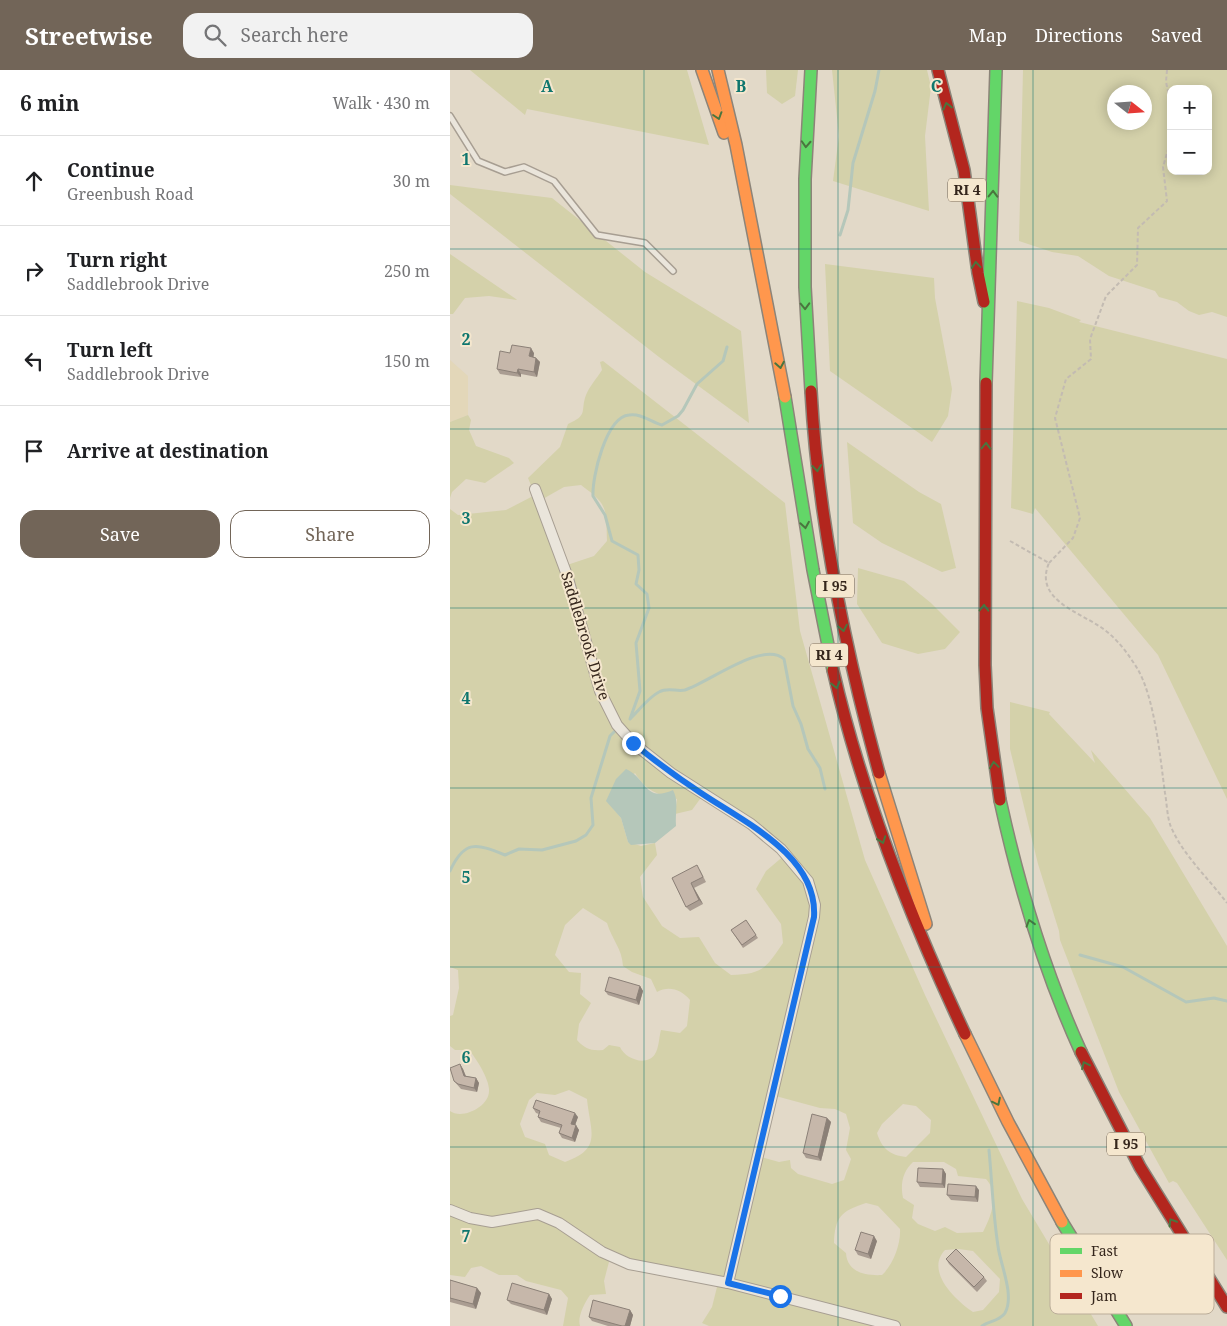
<!DOCTYPE html>
<html lang="en">
<head>
<meta charset="utf-8">
<style>
	:root { --surface:#fff; --page:#f2f2f2; --text:#202124; --muted:#757577; --line:#e0e0e0; --accent:#726558 }
	body { margin:0; font-family:"Noto Serif",serif; background:var(--page); color:var(--text) }
	.controls { position:absolute; right:15px; top:15px; display:grid; overflow:hidden; border-radius:10px; box-shadow:0 2px 12px #0003 }
	.controls button { width:45px; height:45px; display:grid; place-items:center; padding:0; border:0; border-bottom:1px solid var(--line); background:var(--surface); color:var(--text); font:25px sans-serif }
	.compass { position:absolute; left:657px; top:15px; width:45px; height:45px; border-radius:50%; background:var(--surface); box-shadow:0 2px 12px #0003; rotate:107deg }
	.stop { position:absolute; width:15px; height:15px; margin:-11px; border:4px solid #1a73e8; border-radius:50%; background:#fff }
	.stop.end { background:#1a73e8; border-color:#fff; box-shadow:0 1px 5px #0008 }
	.list { margin:0; padding:0; list-style:none }
	h2 { display:flex; justify-content:space-between; align-items:center; height:65px; margin:0; padding:0 20px; font-size:21px }
	h2 small { font-size:16px; font-weight:400; color:var(--muted) }
	.list li { display:grid; grid-template-columns:32px 1fr auto; gap:15px; align-items:center; box-sizing:border-box; height:90px; padding:0 20px; border-top:1px solid var(--line) }
	.list b { display:block; font-size:19px; white-space:nowrap }
	.list p { margin:0; font-size:16px; white-space:nowrap; color:var(--muted) }
	.list em { font-size:16px; font-style:normal; color:var(--muted) }
	.actions { display:flex; gap:10px; padding:15px 20px }
	.actions a { flex:1; padding:11px 0; border:1px solid var(--accent); border-radius:15px; text-align:center; font-size:18px; color:var(--accent) }
	.actions .main { background:var(--accent); color:#fff }
	.icon { flex:none; width:28px; height:28px; fill:none; stroke:currentColor; stroke-width:2; stroke-linecap:round; stroke-linejoin:round }
	.map { position:relative; flex:none; width:777px; height:1256px; overflow:hidden }
	header { display:flex; align-items:center; gap:30px; box-sizing:border-box; height:70px; padding:0 25px; background:var(--accent); color:#fff }
	header strong { font-size:24px }
	nav { display:flex; gap:28px; margin-inline-start:auto; font-size:18px }
	.search { width:350px; height:45px; background:var(--page); display:flex; align-items:center; gap:12px; box-sizing:border-box; padding:0 18px; border-radius:15px; color:var(--muted); font-size:19px }
	main { display:flex }
	aside { flex:1; background:var(--surface) }
	.map>svg:first-child { display:block }
</style>
</head>
<body>
<header>
<strong>Streetwise</strong>
<div class="search"><svg class="icon" aria-label="search" viewBox="0 0 24 24"><circle cx="10" cy="10" r="6"/><path d="M15 15l6 6"/></svg>Search here</div>
<nav><a>Map</a><a>Directions</a><a>Saved</a></nav>
</header>
<main>
<aside>
<h2>6 min<small>Walk · 430 m</small></h2>
<ul class="list">
<li><svg class="icon" aria-label="ahead" viewBox="0 0 24 24"><path d="M12 20V5M6 11l6-6 6 6"/></svg><div><b>Continue</b><p>Greenbush Road</p></div><em>30 m</em></li>
<li><svg class="icon" aria-label="right" viewBox="0 0 24 24"><path d="M7 20v-9h11M14 6l5 5-5 5"/></svg><div><b>Turn right</b><p>Saddlebrook Drive</p></div><em>250 m</em></li>
<li><svg class="icon" aria-label="left" viewBox="0 0 24 24"><path d="M17 20v-9H6M10 6l-5 5 5 5"/></svg><div><b>Turn left</b><p>Saddlebrook Drive</p></div><em>150 m</em></li>
<li><svg class="icon" aria-label="arrive" viewBox="0 0 24 24"><path d="M6 21V4h12l-3 4 3 4H6"/></svg><div><b>Arrive at destination</b></div></li>
</ul>
<div class="actions"><a class="main">Save</a><a>Share</a></div>
</aside>
<div class="map">
<svg width="777" height="1256" viewBox="0 0 777 1256">
	<rect width="100%" height="100%" fill="#e2d9c8"/>
	<polygon fill="#e3d7b9" points="0,290 18,306 18,345 0,352"/>
	<g fill="#d4d1aa" fill-rule="evenodd">
		<polygon points="20,0 237,0 259,75 77,39 75,45"/>
		<polygon points="316,0 348,0 345,26 332,34 317,23"/>
		<polygon points="382,0 477,0 481,17 475,66 479,141 383,111 389,66"/>
		<path d="M573,0H777V247L762,242L749,245L739,241L727,232L709,227L705,221L659,206L628,186L602,182L569,171ZM721,19H758V101H721ZM664,22H694V52H664Z"/>
		<polygon points="0,115 102,128 195,202 291,261 299,353 209,287 0,124"/>
		<polygon points="0,184 66,229 67,230 39,226 15,228 3,244 0,244"/>
		<polygon points="375,194 484,208 485,228 502,319 498,346 482,372 380,301"/>
		<polygon points="567,231 599,238 631,250 629,252 777,289 777,729 708,585 585,438 583,444 561,438"/>
		<path d="M153,291L335,433L350,561L415,790L475,925L572,1129L648,1256H259L252,1253L262,1237L268,1213L160,1188L154,1211L156,1224L140,1225C135,1232 127,1247 130,1256H113L118,1228L111,1220L76,1211L67,1205H49L31,1196L21,1198L15,1207L0,1205V1041C12,1050 39,1037 39,1021C40,1010 26,988 19,980H5L0,976V946L3,945L9,918L8,900L0,897V439L8,445L56,440L85,425L78,408L110,377L118,354C139,345 130,341 136,325C139,317 147,308 152,300L150,292ZM131,415C158,435 156,437 157,471L144,486L117,495L91,430L114,417ZM185,703C196,721 208,725 227,729L225,744L242,740L253,725L336,784L316,801L306,819L331,854L333,873C315,899 313,904 281,905L265,893L249,867L230,868L212,856L193,827L190,807L207,785L205,773L191,776L178,772L171,748L158,732ZM133,838L157,853C162,870 172,878 173,896L182,902L201,909L207,922C219,915 232,920 240,930L237,956L230,963L211,960C209,967 209,978 205,984C197,997 175,989 170,977L159,975L153,980C141,981 135,979 127,970L129,954L141,933L130,924L131,903L119,902L105,885L115,855ZM119,1020L137,1029C140,1061 153,1079 115,1092L99,1085L95,1074L75,1067L70,1054L79,1030L87,1023L105,1025ZM322,1025L370,1038L385,1039L396,1044L400,1058L396,1080L401,1089L394,1110L382,1114L348,1104L341,1098L340,1090L329,1092L308,1086ZM453,1034L466,1036L481,1050L480,1063L456,1087C440,1085 432,1079 427,1063L432,1054ZM463,1092H494L506,1099L508,1106L536,1109C550,1124 541,1146 533,1162L507,1163L495,1157L485,1161L468,1154L462,1148L464,1135L453,1128C450,1114 453,1101 463,1092ZM416,1133L428,1136L450,1159C451,1174 443,1195 432,1205C415,1206 397,1202 396,1183L384,1173C385,1147 391,1141 416,1133ZM509,1179L523,1181L550,1209L549,1222L533,1240L523,1242C505,1230 475,1201 495,1180Z"/>
		<polygon points="18,345 21,350 19,360 26,376 59,388 64,393 35,413 16,409 2,422 0,428 0,352"/>
		<polygon points="397,372 469,422 491,434 506,498 492,502 432,473 403,453"/>
		<polygon points="408,498 454,511 481,533 510,562 495,579 468,584 432,573 407,534"/>
		<polygon points="560,632 600,642 599,644 645,693 641,680 700,748 777,876 777,1190 727,1113 723,1111 719,1113 669,1022 610,870 609,861 588,794 560,679"/>
	</g>
	<path fill="#b5c7ba" d="M176,699C197,708 194,733 223,720C229,731 225,742 226,756L205,773L181,775L178,772L171,748L156,731L166,709Z"/>
	<g fill="none" stroke-linecap="round" stroke-linejoin="round">
		<g stroke="#b5c7ba" stroke-width="3">
			<polyline points="390,165 398,140 403,93 425,21 429,0"/>
			<path d="M181,648C189,640 199,627 209,622C218,617 227,622 235,620C258,613 313,570 334,589L343,636L351,654L358,679L370,698L375,719"/>
			<path d="M180,649L190,621L186,573L199,538L197,524L186,514L189,500L188,485L162,471L155,445L143,426C142,407 156,347 179,345C191,343 201,352 212,355L228,346L233,340L247,314L273,291L277,277"/>
			<path d="M0,801C14,770 26,773 55,785L69,779L92,780L126,771L136,765L143,755L141,728L160,666L165,661"/>
			<polyline points="630,885 673,897 736,932 764,928 777,931"/>
			<path d="M532,1256C539,1251 550,1251 555,1243C565,1225 550,1194 548,1176C543,1144 542,1112 539,1080"/>
		</g>
		<defs>
			<polyline id="lane" points="0,46 28,91 55,102 74,97 104,111 147,165 195,173 223,201"/>
			<g id="street">
				<polyline points="85,419 117,505 150,621 167,655 183,673 221,703 301,754 331,779 358,811 365,835 364,847 278,1213"/>
				<polyline points="0,1140 20,1148 42,1152 88,1144 109,1153 152,1182 179,1194 278,1213 445,1256"/>
			</g>
			<g id="fast">
				<polyline points="536,313 546,0"/>
				<polyline points="361,321 355,217 355,109 361,0"/>
				<polyline points="335,327 363,500 383,600"/>
				<path d="M550,730C569,817 594,901 631,982"/>
				<polyline points="612,1152 676,1256"/>
			</g>
			<g id="slow">
				<polyline points="252,0 274,63"/>
				<polyline points="268,0 286,75 335,327"/>
				<polyline points="429,703 476,854"/>
				<polyline points="515,964 558,1052 612,1152"/>
			</g>
			<g id="jam">
				<polyline points="488,0 514,100 528,203 534,232"/>
				<polyline points="536,313 535,595 537,638 550,730"/>
				<path d="M361,321C368,450 395,579 429,703"/>
				<path d="M383,600C412,726 460,847 515,964"/>
				<polyline points="631,982 690,1097 777,1237"/>
			</g>
		</defs>
		<use href="#lane" stroke="#a79e92" stroke-width="8"/>
		<use href="#street" stroke="#a79e92" stroke-width="12"/>
		<use href="#fast" stroke="#8c8479" stroke-width="14"/>
		<use href="#slow" stroke="#8c8479" stroke-width="14"/>
		<use href="#jam" stroke="#8c8479" stroke-width="14"/>
		<g stroke="#c3bbb2" stroke-width="2" stroke-dasharray="4 2.5" stroke-linecap="butt">
			<polyline points="717,0 716,12 721,35"/>
			<path d="M560,471L599,493C584,528 626,541 649,556C665,566 677,582 687,598C705,628 710,687 715,723C717,734 717,747 721,757C733,785 759,809 777,833"/>
			<polyline points="599,493 623,468 630,448 605,348 616,309 641,289 640,269 656,226 687,195 688,158 717,131 713,97 721,69"/>
		</g>
		<use href="#lane" stroke="#eae5db" stroke-width="5"/>
		<use href="#street" stroke="#eae5db" stroke-width="10"/>
		<use href="#fast" stroke="#63d668" stroke-width="11"/>
		<use href="#slow" stroke="#ff974d" stroke-width="11"/>
		<use href="#jam" stroke="#b3261e" stroke-width="11"/>
	</g>
	<g fill="#aa9d92">
		<polygon points="60,283 84,283 83,287 86,288 90,292 87,307 71,304 71,307 50,304 47,299"/>
		<polygon points="250,800 256,812 244,818 253,834 240,841 236,837 222,808"/>
		<polygon points="296,850 308,868 293,878 281,860"/>
		<polygon points="190,916 193,921 189,935 158,925 155,921"/>
		<polygon points="10,994 13,999 16,1006 26,1008 29,1013 27,1022 11,1019 4,1011"/>
		<polygon points="83,1038 128,1047 125,1055 129,1060 125,1072 112,1068 109,1063 111,1058 91,1052 88,1047 89,1044 86,1043"/>
		<polygon points="377,1048 381,1052 371,1091 356,1088 353,1083"/>
		<polygon points="493,1099 496,1104 495,1118 470,1117 467,1112"/>
		<polygon points="529,1120 528,1132 501,1130 497,1125"/>
		<polygon points="427,1171 421,1189 408,1185 405,1180"/>
		<polygon points="496,1189 534,1207 537,1211 527,1222 499,1194"/>
		<polygon points="0,1210 27,1218 31,1223 26,1239 0,1232"/>
		<polygon points="99,1224 102,1229 97,1245 61,1234 57,1230"/>
		<polygon points="180,1240 183,1245 180,1256 158,1256 142,1251 139,1247"/>
	</g>
	<g fill="#8b8077">
		<polygon points="81,278 84,283 83,291 79,286"/>
		<polygon points="86,288 90,292 87,307 84,302"/>
		<polygon points="68,299 71,304 71,307 67,303"/>
		<polygon points="241,813 244,818 253,834 249,830"/>
		<polygon points="190,916 193,921 189,935 186,930"/>
		<polygon points="10,994 13,999 17,1010 14,1006"/>
		<polygon points="26,1008 29,1013 27,1022 24,1018"/>
		<polygon points="125,1043 128,1047 124,1058 121,1054"/>
		<polygon points="377,1048 381,1052 371,1091 368,1087"/>
		<polygon points="126,1055 129,1060 125,1072 122,1068"/>
		<polygon points="493,1099 496,1104 495,1118 492,1114"/>
		<polygon points="526,1116 529,1120 528,1132 525,1127"/>
		<polygon points="424,1166 427,1171 421,1189 418,1184"/>
		<polygon points="27,1218 31,1223 26,1239 23,1234"/>
		<polygon points="99,1224 102,1229 97,1245 94,1240"/>
		<polygon points="180,1240 183,1245 180,1256 175,1256"/>
	</g>
	<g fill="#c6b7aa" stroke="#8b8077">
		<polygon points="62,275 81,278 79,286 86,288 84,302 68,299 67,303 47,299 50,281 60,283"/>
		<polygon points="247,795 253,807 241,813 249,830 236,837 222,808"/>
		<polygon points="296,850 306,865 292,875 281,860"/>
		<polygon points="159,907 190,916 186,930 155,921"/>
		<polygon points="10,994 14,1006 26,1008 24,1018 8,1014 4,1011 0,998"/>
		<polygon points="86,1030 125,1043 121,1054 126,1055 122,1068 109,1063 112,1055 88,1047 90,1041 83,1038"/>
		<polygon points="362,1044 377,1048 368,1087 353,1083"/>
		<polygon points="468,1098 493,1099 492,1114 467,1112"/>
		<polygon points="498,1114 526,1116 525,1127 497,1125"/>
		<polygon points="411,1162 424,1166 418,1184 405,1180"/>
		<polygon points="506,1179 534,1207 524,1217 496,1189"/>
		<polygon points="0,1210 27,1218 23,1234 0,1228"/>
		<polygon points="62,1213 99,1224 94,1240 57,1230"/>
		<polygon points="143,1230 180,1240 175,1256 172,1256 139,1247"/>
	</g>
	<defs><path id="oneway-chevron" d="M-2-3.5L2.5 0L-2 3.5" fill="none" stroke-width="1.6" stroke-linecap="round" stroke-linejoin="round" transform="scale(1.25)"/></defs>
	<g stroke="#4a753e">
		<use href="#oneway-chevron" transform="translate(497 36) rotate(-104)"/>
		<use href="#oneway-chevron" transform="translate(268 46) rotate(72)"/>
		<use href="#oneway-chevron" transform="translate(356 74) rotate(93)"/>
		<use href="#oneway-chevron" transform="translate(543 124) rotate(-89)"/>
		<use href="#oneway-chevron" transform="translate(526 195) rotate(-95)"/>
		<use href="#oneway-chevron" transform="translate(355 236) rotate(88)"/>
		<use href="#oneway-chevron" transform="translate(330 295) rotate(80)"/>
		<use href="#oneway-chevron" transform="translate(536 376) rotate(-89)"/>
		<use href="#oneway-chevron" transform="translate(367 398) rotate(84)"/>
		<use href="#oneway-chevron" transform="translate(355 455) rotate(81)"/>
		<use href="#oneway-chevron" transform="translate(534 538) rotate(-89)"/>
		<use href="#oneway-chevron" transform="translate(393 558) rotate(79)"/>
		<use href="#oneway-chevron" transform="translate(386 615) rotate(76)"/>
		<use href="#oneway-chevron" transform="translate(544 695) rotate(-98)"/>
		<use href="#oneway-chevron" transform="translate(432 770) rotate(70)"/>
		<use href="#oneway-chevron" transform="translate(580 853) rotate(-107)"/>
		<use href="#oneway-chevron" transform="translate(635 995) rotate(-115)"/>
		<use href="#oneway-chevron" transform="translate(547 1032) rotate(64)"/>
		<use href="#oneway-chevron" transform="translate(722 1152) rotate(-122)"/>
	</g>
	<g fill="none" stroke-linecap="round" stroke-linejoin="round">
		<path stroke="#1a73e8" stroke-width="6" d="M183,673C205,691 228,708 251,723C294,752 368,786 364,847L278,1213L330,1226"/>
	</g>
	<path fill="none" stroke="#0f766e" stroke-width="1" stroke-opacity="0.55" d="M194,0V1256M388,0V1256M583,0V1256M0,179H777M0,359H777M0,538H777M0,718H777M0,897H777M0,1077H777"/>
	<g text-anchor="middle" stroke-width="4" stroke-linejoin="round" paint-order="stroke">
		<g fill="#f5e7ce" stroke="#6f6051" stroke-width="1">
			<rect x="498" y="108.5" width="38" height="23" rx="4"/>
			<rect x="366" y="504.5" width="38" height="23" rx="4"/>
			<rect x="360" y="573.5" width="38" height="23" rx="4"/>
			<rect x="657" y="1062.5" width="38" height="23" rx="4"/>
		</g>
		<g font-size="14" font-weight="bold" fill="#35261c">
			<text x="517" y="125">RI 4</text>
			<text x="385" y="521">I 95</text>
			<text x="379" y="590">RI 4</text>
			<text x="676" y="1079">I 95</text>
		</g>
		<g font-size="15" fill="#35261c" stroke="#f5e7ce">
			<text transform="translate(135 566) rotate(73)" y="5">Saddlebrook Drive</text>
		</g>
	</g>
	<rect x="600" y="1164" width="164" height="80" rx="8" fill="#f5e7ce" stroke="#bbad99" stroke-width="1"/>
	<rect x="610" y="1178" width="22" height="6" fill="#63d668"/>
	<rect x="610" y="1200" width="22" height="7" fill="#ff974d"/>
	<rect x="610" y="1223" width="22" height="6" fill="#b3261e"/>
	<g font-size="14" fill="#35261c">
		<text x="641" y="1186">Fast</text>
		<text x="641" y="1208">Slow</text>
		<text x="641" y="1231">Jam</text>
	</g>
	<g font-size="16" text-anchor="middle" font-weight="bold" fill="#0f766e" stroke="#f5e7ce" stroke-width="4" stroke-linejoin="round" paint-order="stroke">
		<text x="97" y="22">A</text>
		<text x="291" y="22">B</text>
		<text x="486" y="22">C</text>
		<text x="16" y="95">1</text>
		<text x="16" y="275">2</text>
		<text x="16" y="454">3</text>
		<text x="16" y="634">4</text>
		<text x="16" y="813">5</text>
		<text x="16" y="993">6</text>
		<text x="16" y="1172">7</text>
	</g>
</svg>
<div class="controls">
<button>+</button>
<button>−</button>
</div>
<svg class="compass" viewBox="-18 -18 36 36"><path d="M0-13l5 13h-10z" fill="#e53935"/><path d="M0 13l5-13h-10z" fill="#757577"/></svg>
<div class="stop" style="left:330px;top:1226px"></div>
<div class="stop end" style="left:183px;top:673px"></div>
</div>
</main>
</body>
</html>
